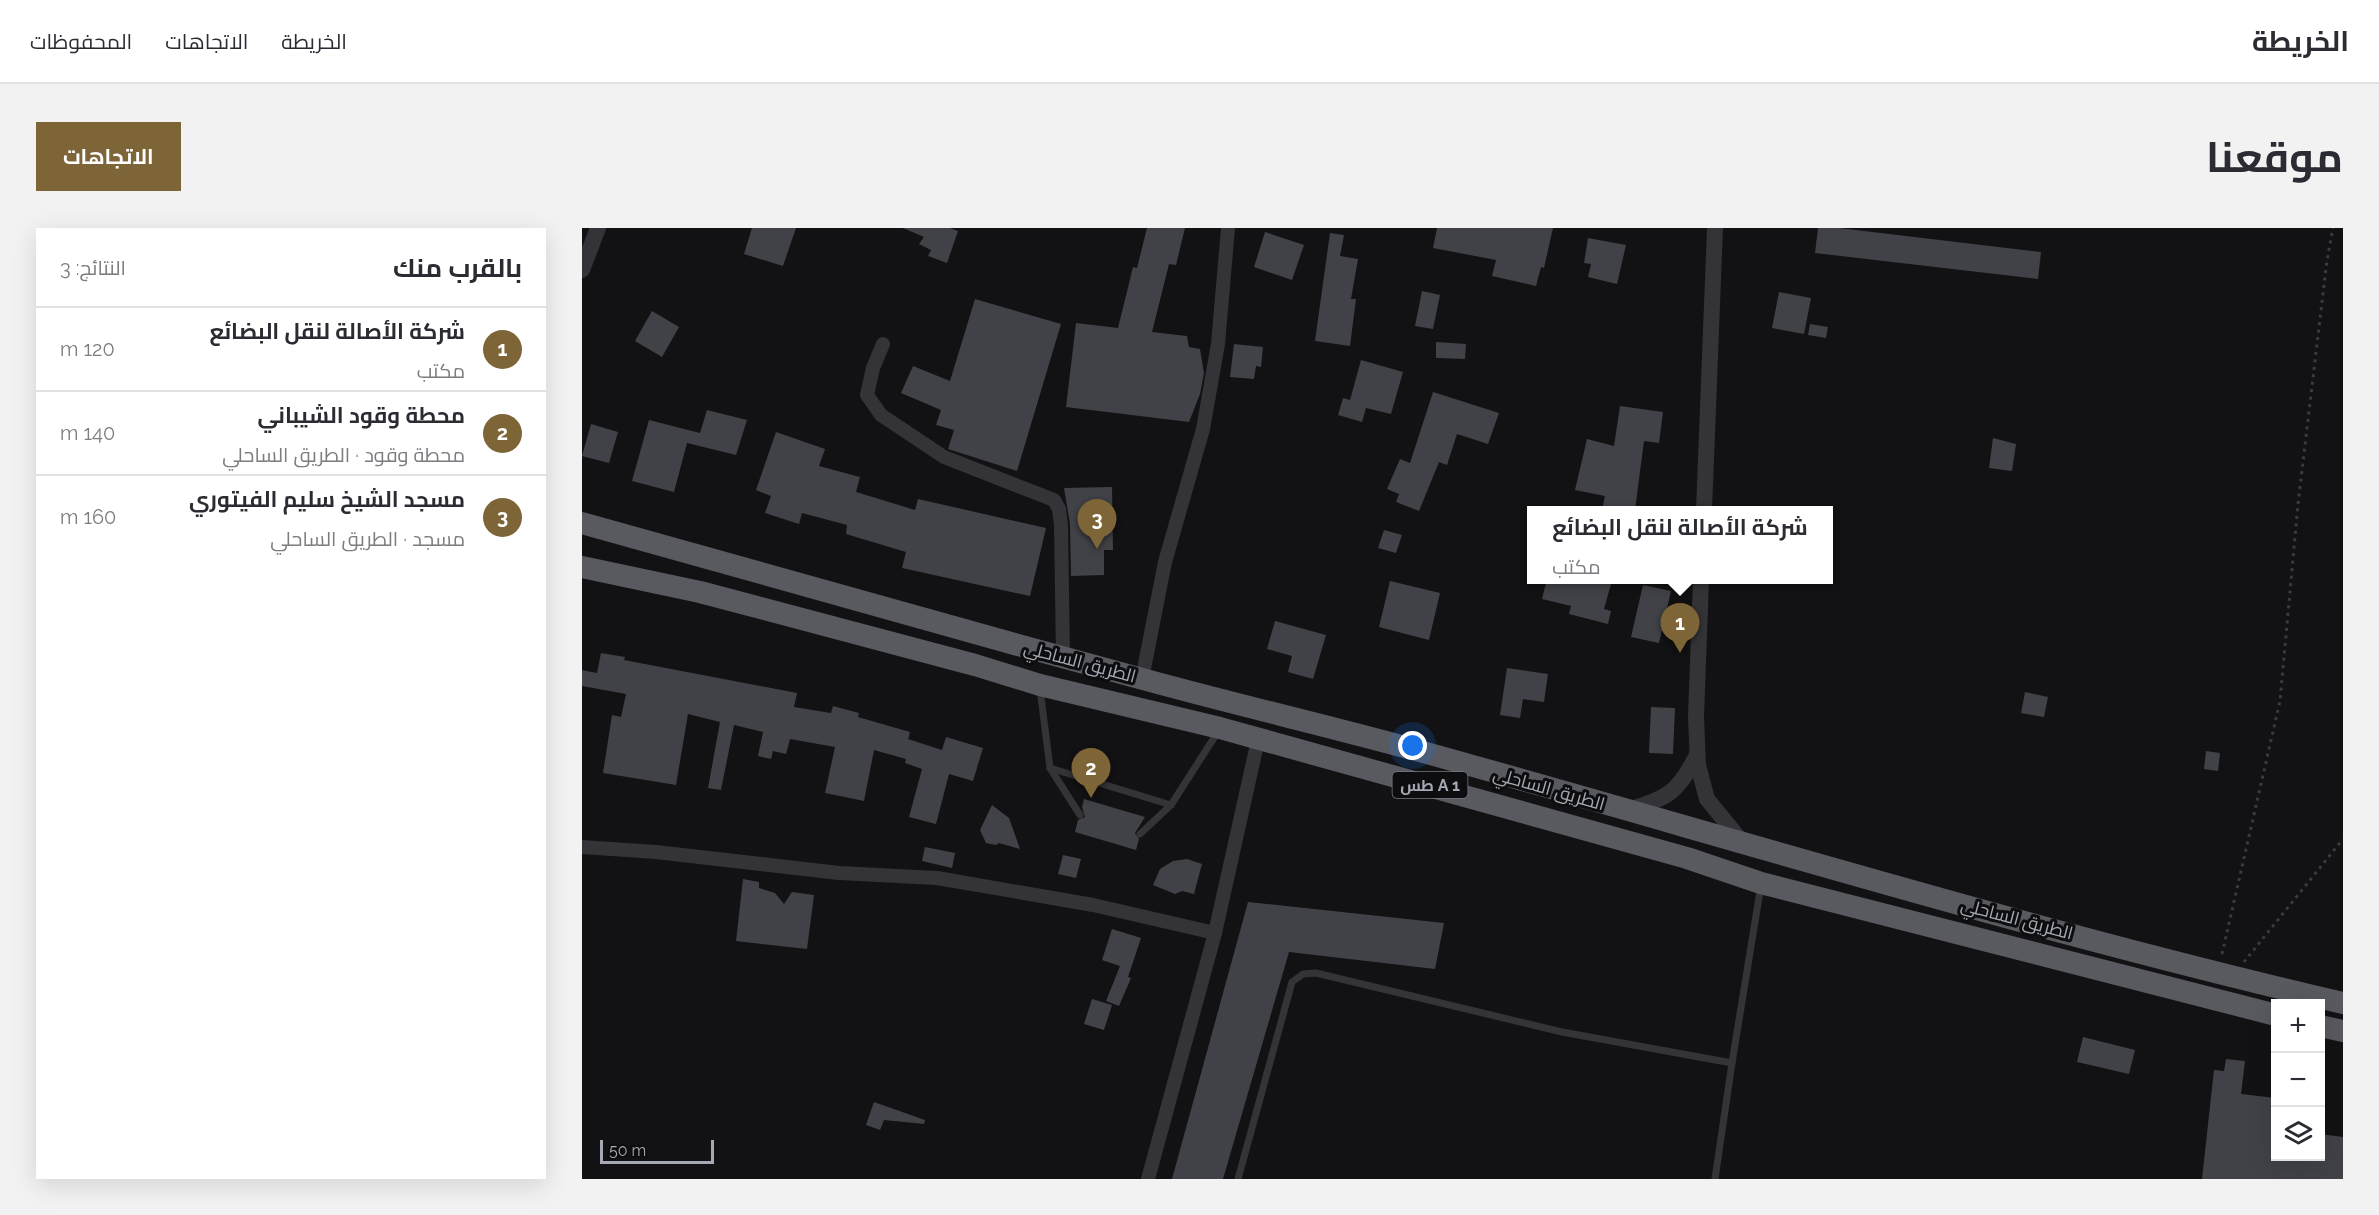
<!DOCTYPE html>
<html lang="ar">
<head>
<meta charset="utf-8">
<style>
	:root { --surface:#fff; --page:#f2f2f3; --text:#2b2b33; --muted:#7c7c81; --line:#e1e1e2; --accent:#7e6537 }
	body { margin:0; font-family:Raleway,Cairo,sans-serif; background:var(--page); color:var(--text); direction:rtl }
	.controls { position:absolute; right:18px; bottom:18px; display:grid; overflow:hidden; border-radius:0px; box-shadow:0 6px 24px #0002 }
	.controls button { width:54px; height:54px; display:grid; place-items:center; padding:0; border:0; border-bottom:2px solid var(--line); background:var(--surface); color:var(--text); font:30px sans-serif }
	.scale { position:absolute; left:18px; bottom:15px; width:114px; box-sizing:border-box; padding-left:6px; border:3px solid #a5a9b3; border-top:0; font-size:16px; line-height:21px; white-space:nowrap; color:#a5a9b3; -webkit-text-stroke:4px #0d0d0f; paint-order:stroke }
	.you { position:absolute; left:831px; top:518px; width:21px; height:21px; margin:-15px; border:4px solid #fff; border-radius:50%; background:#1a73e8; box-shadow:0 0 0 9px #1a73e833 }
	.badge { display:grid; place-items:center; width:39px; height:39px; border-radius:50%; background:var(--accent); color:#fff; font-size:20px; font-weight:700 }
	.pin { position:absolute; translate:-50% -50px; filter:drop-shadow(0 2px 3px #0008) }
	.pin::after { content:''; position:absolute; top:32px; width:21px; height:18px; background:inherit; clip-path:polygon(0 0,100% 0,50% 100%) }
	.popup { position:absolute; left:945px; top:278px; width:306px; height:78px; box-sizing:border-box; display:grid; place-content:center; border-radius:0px; background:var(--surface); filter:drop-shadow(0 2px 4px #0005); font-size:20px; white-space:nowrap; color:var(--muted) }
	.popup b { font-size:22px; color:var(--text) }
	.popup::after { content:''; position:absolute; left:50%; top:100%; margin-left:-12px; border:12px solid transparent; border-top-color:var(--surface) }
	.list { margin:0; padding:0; list-style:none }
	h2 { display:flex; justify-content:space-between; align-items:center; height:78px; margin:0; padding:0 24px; font-size:26px }
	h2 small { font-size:20px; font-weight:400; color:var(--muted) }
	.list li { display:grid; grid-template-columns:39px 1fr auto; gap:18px; align-items:center; box-sizing:border-box; height:84px; padding:0 24px; border-top:2px solid var(--line) }
	.list b { display:block; font-size:22px; white-space:nowrap }
	.list p { margin:0; font-size:20px; white-space:nowrap; color:var(--muted) }
	.list em { font-size:20px; font-style:normal; color:var(--muted) }
	.icon { flex:none; width:33px; height:33px; fill:none; stroke:currentColor; stroke-width:2; stroke-linecap:round; stroke-linejoin:round }
	.map { position:relative; flex:none; width:1761px; height:951px; overflow:hidden; direction:ltr; border-radius:0px }
	header { display:flex; align-items:center; gap:36px; box-sizing:border-box; height:84px; padding:0 30px; background:var(--surface); border-bottom:2px solid var(--line) }
	header strong { font-size:28px }
	nav { display:flex; gap:33px; margin-inline-start:auto; font-size:21px }
	.intro { display:flex; align-items:center; justify-content:space-between; box-sizing:border-box; height:144px; padding:0 36px }
	h1 { margin:0; font-size:42px }
	.button { padding:15px 27px; border-radius:0px; background:var(--accent); color:#fff; font-size:21px; font-weight:700 }
	main { display:flex; gap:36px; padding:0 36px }
	aside { flex:1; background:var(--surface); border-radius:0px; box-shadow:0 6px 24px #0002 }
	.map>svg:first-child { display:block }
</style>
</head>
<body>
<header>
<strong>الخريطة</strong>
<nav><a>الخريطة</a><a>الاتجاهات</a><a>المحفوظات</a></nav>
</header>
<div class="intro"><h1>موقعنا</h1><a class="button">الاتجاهات</a></div>
<main>
<div class="map">
<svg width="1761" height="951" viewBox="0 0 1761 951">
	<rect width="100%" height="100%" fill="#121214"/>
	<g fill="#414247">
		<polygon points="170,0 214,0 201,38 162,26"/>
		<polygon points="321,0 368,0 376,3 365,35 346,28 349,22 337,16 342,9"/>
		<polygon points="565,0 603,0 594,37 587,36 570,104 605,108 607,119 618,121 622,145 618,166 607,194 484,179 494,95 536,100 551,39 555,40"/>
		<polygon points="855,0 971,0 962,40 959,39 954,58 910,48 914,32 851,20"/>
		<polygon points="1236,0 1257,0 1459,24 1456,51 1233,25"/>
		<polygon points="683,4 722,17 710,52 672,39"/>
		<polygon points="748,5 762,7 758,28 776,31 769,71 774,71 768,118 733,113"/>
		<polygon points="1006,10 1044,17 1035,56 1006,49 1009,36 1002,35"/>
		<polygon points="840,63 858,67 851,101 833,98"/>
		<polygon points="1197,64 1229,70 1222,106 1190,100"/>
		<polygon points="393,71 479,96 435,243 366,221 372,202 354,197 359,182 319,165 331,138 368,153"/>
		<polygon points="70,83 97,99 80,129 53,113"/>
		<polygon points="1228,96 1246,99 1244,110 1226,107"/>
		<polygon points="854,114 884,116 883,131 854,130"/>
		<polygon points="652,116 681,119 679,139 674,138 672,151 648,149"/>
		<polygon points="779,132 821,144 809,186 784,180 780,194 756,187 761,170 768,172"/>
		<polygon points="851,164 917,185 906,216 875,206 865,237 857,234 837,283 814,274 817,266 805,261 818,231 828,235"/>
		<polygon points="1038,178 1081,184 1077,215 1062,213 1053,282 1020,282 1023,268 993,262 1005,211 1032,218"/>
		<polygon points="125,182 165,192 154,227 105,215 92,264 50,253 67,192 118,205"/>
		<polygon points="9,196 36,204 27,235 0,228"/>
		<polygon points="194,204 243,221 237,238 278,249 274,264 333,282 336,271 464,300 448,368 320,340 324,324 264,306 265,297 220,285 217,296 183,285 189,268 174,262"/>
		<polygon points="1411,210 1434,216 1430,243 1407,240"/>
		<polygon points="530,259 531,322 522,322 522,347 489,348 488,296 482,260"/>
		<polygon points="802,302 820,307 814,325 796,320"/>
		<polygon points="965,351 1011,351 1029,356 1022,381 1029,383 1026,396 987,386 989,378 960,371"/>
		<polygon points="808,353 858,365 847,412 797,399"/>
		<polygon points="1061,357 1089,363 1077,415 1049,409"/>
		<polygon points="693,393 744,407 731,451 706,444 710,428 685,421"/>
		<polygon points="19,425 43,429 42,432 215,465 212,479 249,485 251,478 277,485 276,489 328,504 326,511 360,522 364,509 401,520 391,553 367,546 354,596 327,589 340,541 323,535 324,531 292,522 282,573 243,565 253,519 208,511 204,526 191,523 189,531 176,528 181,504 152,497 139,562 126,560 138,494 106,486 94,557 21,545 30,487 39,489 44,466 0,458 0,442 15,445"/>
		<polygon points="925,440 966,446 962,474 941,471 938,490 918,487"/>
		<polygon points="1443,464 1466,469 1462,489 1439,485"/>
		<polygon points="1069,479 1093,480 1091,526 1067,525"/>
		<polygon points="1624,523 1638,525 1636,543 1622,541"/>
		<polygon points="502,571 563,589 553,605 557,611 554,622 493,604 496,592 503,589 500,579"/>
		<polygon points="410,577 427,590 438,621 417,615 414,617 404,615 398,602"/>
		<polygon points="343,619 373,625 370,640 340,633"/>
		<polygon points="481,627 499,631 494,650 476,646"/>
		<polygon points="605,631 620,636 612,666 600,663 593,666 571,657 578,641 591,633"/>
		<polygon points="161,651 177,654 177,660 193,665 202,676 210,664 232,667 225,721 154,713"/>
		<polygon points="666,674 862,695 853,741 707,724 641,951 590,951"/>
		<polygon points="530,701 559,710 546,749 549,750 537,778 524,773 538,738 520,732"/>
		<polygon points="510,771 530,777 522,802 502,796"/>
		<polygon points="1501,809 1553,822 1547,846 1495,834"/>
		<polygon points="1644,831 1663,833 1659,866 1694,870 1694,928 1738,928 1738,906 1761,909 1761,951 1620,951 1632,842 1642,843"/>
		<polygon points="292,874 343,892 342,896 302,892 298,902 284,897"/>
	</g>
	<g fill="none" stroke-linecap="round" stroke-linejoin="round">
		<g stroke="#3a3b3f" stroke-width="3" stroke-dasharray="3 4.5" stroke-linecap="butt">
			<polyline points="1640,726 1698,473 1716,276 1745,32 1751,0"/>
			<polyline points="1662,734 1761,611"/>
		</g>
		<g stroke="#343438" stroke-width="7">
			<polyline points="458,461 468,540 498,587"/>
			<polyline points="468,540 589,577"/>
			<polyline points="558,606 589,577 637,502"/>
			<polyline points="1150,835 1179,657"/>
			<polyline points="656,951 710,754 721,746 734,745 980,804 1150,835 1133,951"/>
		</g>
		<g stroke="#343438" stroke-width="14">
			<polyline points="301,116 291,140 285,167 299,187 362,229 472,272 477,281 479,297 481,429"/>
			<polyline points="560,451 583,334 621,201 636,116 646,0"/>
			<polyline points="0,619 74,624 257,645 355,650 511,677 633,705"/>
			<polyline points="566,951 633,705 676,512"/>
		</g>
		<g stroke="#343438" stroke-width="16">
			<polyline points="0,42 16,0"/>
			<polyline points="1122,282 1133,0"/>
			<polyline points="1119,352 1114,488 1116,537 1125,571 1161,615"/>
			<path d="M1044,583C1085,569 1094,568 1115,527"/>
		</g>
		<g stroke="#585a60" stroke-width="22">
			<path d="M0,295C186,347 371,400 557,450C651,476 747,498 841,524C1147,609 1451,703 1761,775"/>
			<polyline points="0,339 118,364 393,437 458,457 638,500 1105,630 1179,655 1694,787"/>
			<polyline points="1738,798 1761,803"/>
		</g>
	</g>
	<g text-anchor="middle" stroke-width="6" stroke-linejoin="round" paint-order="stroke">
		<rect fill="#0d0d0f" stroke="#777a82" stroke-width="1.5" x="810.5" y="544" width="75" height="26" rx="4.5"/>
		<g font-size="16" font-weight="bold" fill="#a5a9b3">
			<text x="848" y="563">طس A 1</text>
		</g>
		<g font-size="18" fill="#a5a9b3" stroke="#0d0d0f">
			<text transform="translate(498 434) rotate(15)" y="6">الطريق الساحلي</text>
			<text transform="translate(967 561) rotate(16)" y="6">الطريق الساحلي</text>
			<text transform="translate(1435 691) rotate(15)" y="6">الطريق الساحلي</text>
		</g>
	</g>
</svg>
<div class="controls">
<button>+</button>
<button>−</button>
<button><svg class="icon" aria-label="layers" viewBox="0 0 24 24"><path d="M12 4l9 5-9 5-9-5zM3 14l9 5 9-5"/></svg></button>
</div>
<div class="scale">50 m</div>
<div class="you"></div>
<div class="pin badge" style="left:1098px;top:425px">1</div>
<div class="popup"><b>شركة الأصالة لنقل البضائع</b>مكتب</div>
<div class="pin badge" style="left:509px;top:570px">2</div>
<div class="pin badge" style="left:515px;top:321px">3</div>
</div>
<aside>
<h2>بالقرب منك<small>النتائج: 3</small></h2>
<ul class="list">
<li><span class="badge">1</span><div><b>شركة الأصالة لنقل البضائع</b><p>مكتب</p></div><em>120 m</em></li>
<li><span class="badge">2</span><div><b>محطة وقود الشيباني</b><p>محطة وقود · الطريق الساحلي</p></div><em>140 m</em></li>
<li><span class="badge">3</span><div><b>مسجد الشيخ سليم الفيتوري</b><p>مسجد · الطريق الساحلي</p></div><em>160 m</em></li>
</ul>
</aside>
</main>
</body>
</html>
